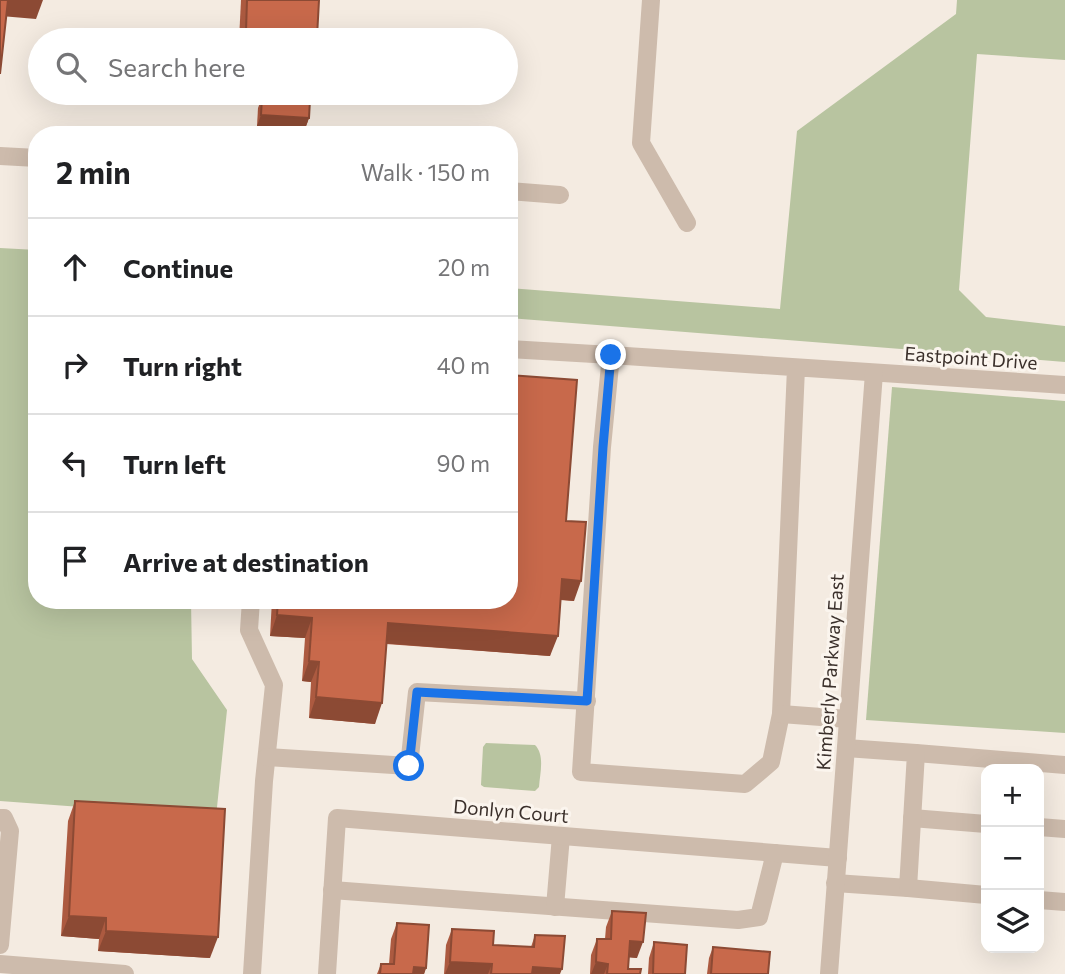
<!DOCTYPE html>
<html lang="en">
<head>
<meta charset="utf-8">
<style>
	:root { --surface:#fff; --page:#f2f2f2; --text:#202124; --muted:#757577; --line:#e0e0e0 }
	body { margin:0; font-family:Commissioner,sans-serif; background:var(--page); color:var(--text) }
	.controls { position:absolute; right:21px; bottom:21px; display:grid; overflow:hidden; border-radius:14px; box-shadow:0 7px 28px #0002 }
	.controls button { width:63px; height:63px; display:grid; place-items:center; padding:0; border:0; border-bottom:2px solid var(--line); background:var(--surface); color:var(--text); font:35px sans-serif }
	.stop { position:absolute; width:21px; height:21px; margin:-16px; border:5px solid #1a73e8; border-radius:50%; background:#fff }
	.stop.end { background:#1a73e8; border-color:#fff; box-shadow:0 2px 7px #0008 }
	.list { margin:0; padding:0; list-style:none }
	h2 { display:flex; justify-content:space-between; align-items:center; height:91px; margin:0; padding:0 28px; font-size:30px }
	h2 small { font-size:23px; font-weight:400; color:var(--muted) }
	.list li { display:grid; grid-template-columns:46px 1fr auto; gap:21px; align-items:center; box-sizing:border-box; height:98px; padding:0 28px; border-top:2px solid var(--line) }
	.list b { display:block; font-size:26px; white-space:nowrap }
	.list em { font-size:23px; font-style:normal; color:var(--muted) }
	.icon { flex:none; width:38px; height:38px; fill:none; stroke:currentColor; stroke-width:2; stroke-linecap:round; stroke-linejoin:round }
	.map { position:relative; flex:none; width:1065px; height:974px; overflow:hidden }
	.search { position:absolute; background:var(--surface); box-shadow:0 7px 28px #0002; left:28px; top:28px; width:490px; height:77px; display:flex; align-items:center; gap:18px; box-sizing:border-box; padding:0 24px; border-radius:38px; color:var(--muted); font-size:26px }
	.panel { position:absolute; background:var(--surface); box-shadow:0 7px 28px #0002; left:28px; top:126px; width:490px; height:483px; border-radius:28px }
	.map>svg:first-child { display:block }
</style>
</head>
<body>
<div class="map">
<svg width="1065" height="974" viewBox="0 0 1065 974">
	<rect width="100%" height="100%" fill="#f4ebe1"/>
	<g fill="#b8c4a0">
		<polygon points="957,0 1065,0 1065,60 977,54 959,290 986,317 1065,326 1065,362 509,318 509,288 780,309 797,131 956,14"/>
		<polygon points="0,248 37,250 37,600 191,600 192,659 227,710 216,817 0,801"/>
		<polygon points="892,387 1065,401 1065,733 866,720"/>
		<path d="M486,743L535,745C545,755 540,773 539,787L535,791L484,787L481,785L483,747Z"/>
	</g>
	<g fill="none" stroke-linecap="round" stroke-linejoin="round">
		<g stroke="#cdbbac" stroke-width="18">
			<polyline points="651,0 641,143 687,223"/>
			<polyline points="0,156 37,158"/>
			<polyline points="509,191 560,195"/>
			<polyline points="509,349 611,355"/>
			<polyline points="796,368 781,714 771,762 745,784 581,772 602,447 611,355 1065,385"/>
			<polyline points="251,600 249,630 274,685 264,781 252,974"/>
			<polyline points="781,714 848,719"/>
			<polyline points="916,753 1065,765"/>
			<polyline points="267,757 409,766 417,692 587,701"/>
			<polyline points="0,818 4,818 10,831 0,945"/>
			<polyline points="912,818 986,824"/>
			<polyline points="1039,827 1065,829"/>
			<polyline points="835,883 908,888 916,753 846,748"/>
			<polyline points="908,888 986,895"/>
			<polyline points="332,890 738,920 759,917 775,853"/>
			<polyline points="1039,900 1065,902"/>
			<polyline points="555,907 561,836"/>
			<polyline points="0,964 125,974"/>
			<polyline points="327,974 337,818 838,858"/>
			<polyline points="829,974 874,373"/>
		</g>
	</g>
	<g fill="#ac5a40">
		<polygon points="241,0 319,0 316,40 239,40"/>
		<polygon points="262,97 309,118 305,129 257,126 258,108"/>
		<polygon points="566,521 574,601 560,600 550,656 386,644 375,724 309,718 311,682 302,681 305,638 270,636 272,600 509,600"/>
		<polygon points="75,801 210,958 98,951 99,939 61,936 68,821"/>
		<polygon points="612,911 637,958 629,957 628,969 640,974 590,974 591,955 597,939 605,939 606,927"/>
		<polygon points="397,923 426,968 424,974 377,974 381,964 389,964 391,939"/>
		<polygon points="452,929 493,945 531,947 535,935 560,974 444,974 446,945"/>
		<polygon points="654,942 685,974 648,974 649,958"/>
		<polygon points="713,947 768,974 707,974 709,958"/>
	</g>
	<g fill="#8c4a34">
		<polygon points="7,0 43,0 36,19 1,16"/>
		<polygon points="246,31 317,37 316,40 242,40"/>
		<polygon points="261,115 309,118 305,129 257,126"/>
		<polygon points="562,579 581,581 574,601 554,599"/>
		<polygon points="277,615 312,618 305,638 270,636"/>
		<polygon points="388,623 558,636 550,656 380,643"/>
		<polygon points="309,661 319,662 311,682 302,681"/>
		<polygon points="316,697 382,703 375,724 309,718"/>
		<polygon points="69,916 106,918 99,939 61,936"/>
		<polygon points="106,931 218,937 210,958 98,951"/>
		<polygon points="630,941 643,942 637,958 624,957"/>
		<polygon points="450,962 492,964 488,974 445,974"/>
		<polygon points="596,962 608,964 604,974 591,974"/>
		<polygon points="414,967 426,968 424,974 411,974"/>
		<polygon points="533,967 562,969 560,974 531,974"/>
	</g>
	<g fill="#c8694b" stroke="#8c4a34" stroke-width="2">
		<polygon points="0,0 8,0 0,74"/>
		<polygon points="247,0 319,0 317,37 246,31"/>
		<polygon points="262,97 310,100 309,118 261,115"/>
		<polygon points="509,375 577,380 566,521 586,522 581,581 562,579 558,636 388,623 382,703 316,697 319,662 309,661 312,618 277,615 278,600 509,600"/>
		<polygon points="75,801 225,809 218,937 106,931 106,918 69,916"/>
		<polygon points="612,911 646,913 643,942 630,941 628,969 641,969 640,974 607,974 608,964 596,962 597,939 611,939"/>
		<polygon points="397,923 429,925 426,968 414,967 413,974 380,974 381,964 394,964"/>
		<polygon points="452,929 494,931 493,945 534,947 535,935 565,936 562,969 533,967 532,974 491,974 492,964 450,962"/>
		<polygon points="654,942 687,945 685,974 653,974"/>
		<polygon points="713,947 770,952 768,974 711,974"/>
	</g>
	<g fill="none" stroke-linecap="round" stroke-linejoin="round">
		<polyline stroke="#1a73e8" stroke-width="9" points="409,766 417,692 587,701 603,447 611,355"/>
	</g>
	<g text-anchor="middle" stroke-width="6" stroke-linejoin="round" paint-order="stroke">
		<g font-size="19" fill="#3b302b" stroke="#fbf5ee">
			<text transform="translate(971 358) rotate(4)" y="7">Eastpoint Drive</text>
			<text transform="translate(830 672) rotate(-86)" y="7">Kimberly Parkway East</text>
			<text transform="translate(511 811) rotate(5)" y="7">Donlyn Court</text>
		</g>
	</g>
</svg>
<div class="controls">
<button>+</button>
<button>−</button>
<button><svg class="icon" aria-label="layers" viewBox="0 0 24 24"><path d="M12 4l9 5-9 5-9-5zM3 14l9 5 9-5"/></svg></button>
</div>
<div class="stop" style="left:409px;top:766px"></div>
<div class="stop end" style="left:611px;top:355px"></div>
<div class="search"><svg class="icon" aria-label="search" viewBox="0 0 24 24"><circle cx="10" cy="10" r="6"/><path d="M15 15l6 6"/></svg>Search here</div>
<section class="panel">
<h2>2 min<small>Walk · 150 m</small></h2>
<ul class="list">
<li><svg class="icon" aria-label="ahead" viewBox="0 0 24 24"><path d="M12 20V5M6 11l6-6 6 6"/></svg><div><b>Continue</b></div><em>20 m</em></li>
<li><svg class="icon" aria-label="right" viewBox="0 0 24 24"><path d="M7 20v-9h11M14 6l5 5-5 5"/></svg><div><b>Turn right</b></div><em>40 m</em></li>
<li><svg class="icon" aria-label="left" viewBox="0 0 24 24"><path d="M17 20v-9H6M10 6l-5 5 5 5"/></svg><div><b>Turn left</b></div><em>90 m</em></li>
<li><svg class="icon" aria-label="arrive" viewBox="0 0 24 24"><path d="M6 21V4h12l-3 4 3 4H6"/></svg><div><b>Arrive at destination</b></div></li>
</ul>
</section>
</div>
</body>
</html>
